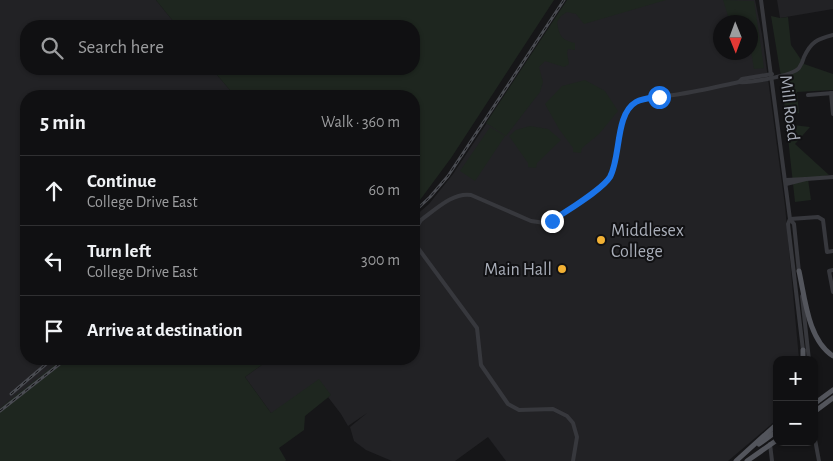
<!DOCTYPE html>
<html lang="en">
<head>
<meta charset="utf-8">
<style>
	:root { --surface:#101012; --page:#1e1e20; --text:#f1f3f6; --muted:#9c9d9f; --line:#303032 }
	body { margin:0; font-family:"Alegreya Sans",sans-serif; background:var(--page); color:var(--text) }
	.controls { position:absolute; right:15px; bottom:15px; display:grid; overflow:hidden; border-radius:10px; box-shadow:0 1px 4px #0004 }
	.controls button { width:45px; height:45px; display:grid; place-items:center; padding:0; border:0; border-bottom:1px solid var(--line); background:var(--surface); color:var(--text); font:25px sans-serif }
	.compass { position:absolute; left:713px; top:15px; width:45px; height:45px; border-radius:50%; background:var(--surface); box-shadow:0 1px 4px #0004; rotate:179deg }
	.stop { position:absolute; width:15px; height:15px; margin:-11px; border:4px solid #1a73e8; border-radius:50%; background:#fff }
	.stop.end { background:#1a73e8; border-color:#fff; box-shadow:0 1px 5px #0008 }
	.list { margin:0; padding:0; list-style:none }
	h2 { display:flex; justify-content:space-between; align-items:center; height:65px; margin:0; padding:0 20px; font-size:21px }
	h2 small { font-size:16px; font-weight:400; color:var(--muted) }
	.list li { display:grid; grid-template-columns:32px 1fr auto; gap:15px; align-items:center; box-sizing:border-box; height:70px; padding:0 20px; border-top:1px solid var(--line) }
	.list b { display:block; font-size:19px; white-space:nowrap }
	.list p { margin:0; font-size:16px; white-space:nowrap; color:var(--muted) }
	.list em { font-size:16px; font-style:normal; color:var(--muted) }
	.icon { flex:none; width:28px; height:28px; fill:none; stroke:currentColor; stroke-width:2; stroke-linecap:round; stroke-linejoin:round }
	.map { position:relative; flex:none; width:833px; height:461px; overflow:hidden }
	.search { position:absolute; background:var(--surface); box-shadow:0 1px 4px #0004; left:20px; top:20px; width:400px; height:55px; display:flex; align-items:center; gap:12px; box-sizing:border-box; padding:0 18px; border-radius:20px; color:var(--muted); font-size:19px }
	.panel { position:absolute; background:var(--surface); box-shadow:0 1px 4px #0004; left:20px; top:90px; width:400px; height:275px; border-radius:20px }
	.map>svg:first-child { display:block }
</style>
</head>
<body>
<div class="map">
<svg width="833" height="461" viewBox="0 0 833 461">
	<rect width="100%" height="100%" fill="#161618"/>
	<g fill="#222225" fill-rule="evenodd">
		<polygon points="0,0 156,0 177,26 26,26 26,69 212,69 235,96 26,96 26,359 73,359 0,418"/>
		<path d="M568,0H755L762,34L785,206L799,359L777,360V418L774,422L728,461H506L488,437L455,461H392L366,450L354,441L350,427L367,413L348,426L341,414L328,397L330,395L271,413L245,377L270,359H414V217L429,204L453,174ZM720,22H750V52H720Z"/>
		<polygon points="777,0 833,0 833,9 780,18"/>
	</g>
	<g fill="#1e261f">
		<polygon points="156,0 554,0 451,158 420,200 414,204 414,96 235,96 212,69 414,69 414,26 177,26"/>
		<path d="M567,0H666L584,24L576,14L567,12L561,16L557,22C559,35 561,40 575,43V50L568,49L567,53L569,64L564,67L545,61L539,67L543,82L540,92L506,136L486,123Z"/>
		<polygon points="723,0 754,1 764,68 754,69 751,51 750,22 730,22"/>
		<polygon points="771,16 780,18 788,17 791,45 804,64 833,74 833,90 797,92 799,113 793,114 793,125 810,127 795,144 829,175 808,179 811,200 795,202 782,83"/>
		<polygon points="585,80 605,91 618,111 599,134 582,148 581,153 573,152 573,148 559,129 545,104 562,86"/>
		<polygon points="530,126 548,129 561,140 537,163 536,168 528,167 528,163 509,136 516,130"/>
		<polygon points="490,127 505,136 475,181 460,171"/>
		<polygon points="62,359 270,359 245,377 271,413 319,379 331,395 305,416 304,430 279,448 286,460 285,461 0,461 0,408"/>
	</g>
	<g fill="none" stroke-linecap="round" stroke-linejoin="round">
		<g stroke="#37383d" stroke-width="4">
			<polyline points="761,0 790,219 794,224 799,272"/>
			<path d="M739,82C750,83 792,76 799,68C801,65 803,61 804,57C811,42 817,39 833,35"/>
			<polyline points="831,93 833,114"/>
			<polyline points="808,95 833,93"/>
			<polyline points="806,179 833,177"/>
			<polyline points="786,180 806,179 786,184"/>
			<polyline points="790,219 788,224 803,350"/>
			<polyline points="790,219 818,217 823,220 827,252 833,251"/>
			<polyline points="833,270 829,271 833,292"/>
			<polyline points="802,296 809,360"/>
			<polyline points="814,434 819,461"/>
			<polyline points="770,444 772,461"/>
			<path d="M573,461L577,437L573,423L567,416L553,409L519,410L508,404L481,365L477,328L418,248C414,238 415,229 421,220C435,210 453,192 471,195L531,221L545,223L552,221C566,210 601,191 609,177C621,158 615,116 635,103C647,95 666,97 680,94C700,91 720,86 739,82L742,79L772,74"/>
		</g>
		<g stroke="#53555c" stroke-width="5">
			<path d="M799,271C805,298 808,340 833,356"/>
			<polyline points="803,360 803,350"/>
			<polyline points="814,404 833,390"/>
			<polyline points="814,412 833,398"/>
			<polyline points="759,444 777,431"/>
			<polyline points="736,461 777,424"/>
			<polyline points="747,461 777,440"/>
		</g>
		<defs>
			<g id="rail">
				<polyline points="414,212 430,197 448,176 564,0"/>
				<polyline points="11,394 52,359"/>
				<polyline points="0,411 66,359"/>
			</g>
		</defs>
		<use href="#rail" stroke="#4a4c52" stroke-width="3"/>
		<use href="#rail" stroke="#111113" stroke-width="1" stroke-dasharray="4" stroke-linecap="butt"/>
	</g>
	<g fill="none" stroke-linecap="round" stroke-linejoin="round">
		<path stroke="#1a73e8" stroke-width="6" d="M552,221C566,211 602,190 610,177C621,157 615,114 636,102C643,98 651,98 659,97"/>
	</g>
	<g fill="#f2b134" stroke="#111113" stroke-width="2">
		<circle cx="601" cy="240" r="5"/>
		<circle cx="562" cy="269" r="5"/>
	</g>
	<g text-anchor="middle" stroke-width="4" stroke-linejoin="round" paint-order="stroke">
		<g font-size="18" fill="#a8adb8" stroke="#111113">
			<text transform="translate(790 108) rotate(83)" y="6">Mill Road</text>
		</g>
		<g font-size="18" fill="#a8adb8" stroke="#111113" text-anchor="start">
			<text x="611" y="236">Middlesex<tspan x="611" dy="21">College</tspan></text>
			<text x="552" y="275" text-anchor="end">Main Hall</text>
		</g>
	</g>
</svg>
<div class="controls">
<button>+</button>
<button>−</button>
</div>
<svg class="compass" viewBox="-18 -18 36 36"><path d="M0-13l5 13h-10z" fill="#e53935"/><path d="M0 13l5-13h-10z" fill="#9c9d9f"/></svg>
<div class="stop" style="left:659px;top:97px"></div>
<div class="stop end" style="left:552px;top:221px"></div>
<div class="search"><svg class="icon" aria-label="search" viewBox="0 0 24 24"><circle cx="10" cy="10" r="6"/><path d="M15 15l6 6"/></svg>Search here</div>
<section class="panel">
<h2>5 min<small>Walk · 360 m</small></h2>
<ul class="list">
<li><svg class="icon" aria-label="ahead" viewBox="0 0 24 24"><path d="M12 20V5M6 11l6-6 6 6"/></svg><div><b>Continue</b><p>College Drive East</p></div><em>60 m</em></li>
<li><svg class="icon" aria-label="left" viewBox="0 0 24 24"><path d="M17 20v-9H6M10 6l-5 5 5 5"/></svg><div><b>Turn left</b><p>College Drive East</p></div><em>300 m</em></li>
<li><svg class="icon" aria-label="arrive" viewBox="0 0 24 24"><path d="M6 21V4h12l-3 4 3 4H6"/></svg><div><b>Arrive at destination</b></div></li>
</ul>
</section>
</div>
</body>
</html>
